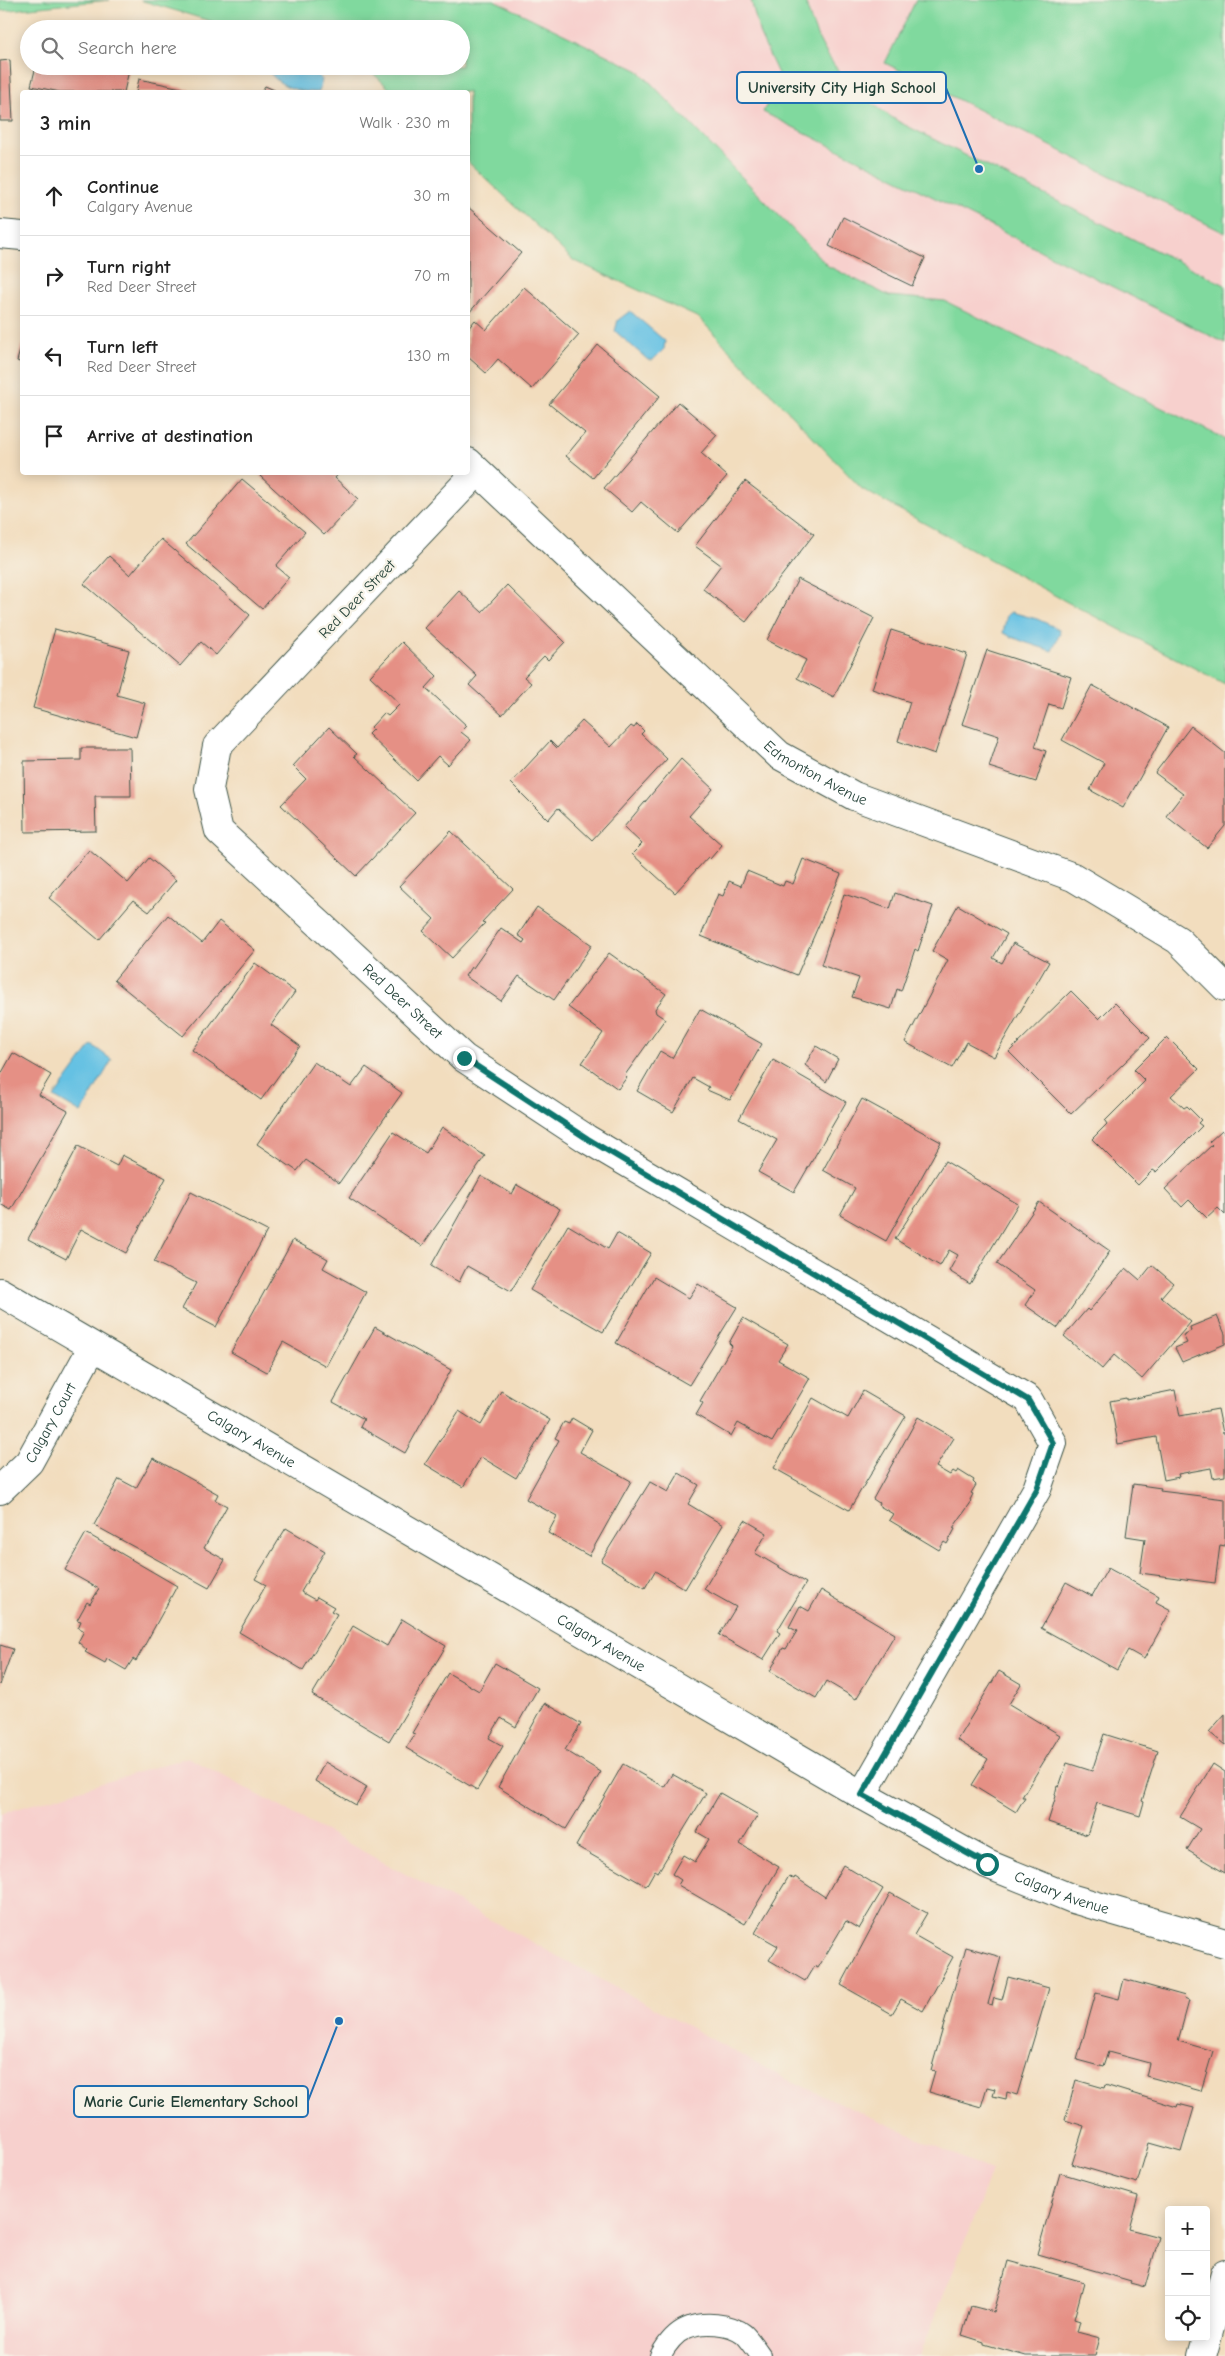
<!DOCTYPE html>
<html lang="en">
<head>
<meta charset="utf-8">
<style>
	:root { --surface:#fff; --page:#f6f6f6; --text:#222; --muted:#767676; --line:#e0e0e0 }
	body { margin:0; font-family:"Comic Neue",sans-serif; background:var(--page); color:var(--text) }
	.controls { position:absolute; right:15px; bottom:15px; display:grid; overflow:hidden; border-radius:5px; box-shadow:0 2px 12px #0003 }
	.controls button { width:45px; height:45px; display:grid; place-items:center; padding:0; border:0; border-bottom:1px solid var(--line); background:var(--surface); color:var(--text); font:25px sans-serif }
	.stop { position:absolute; width:15px; height:15px; margin:-11px; border:4px solid #0f766e; border-radius:50%; background:#fff }
	.stop.end { background:#0f766e; border-color:#fff; box-shadow:0 1px 5px #0008 }
	.list { margin:0; padding:0; list-style:none }
	h2 { display:flex; justify-content:space-between; align-items:center; height:65px; margin:0; padding:0 20px; font-size:21px }
	h2 small { font-size:16px; font-weight:400; color:var(--muted) }
	.list li { display:grid; grid-template-columns:32px 1fr auto; gap:15px; align-items:center; box-sizing:border-box; height:80px; padding:0 20px; border-top:1px solid var(--line) }
	.list b { display:block; font-size:19px; white-space:nowrap }
	.list p { margin:0; font-size:16px; white-space:nowrap; color:var(--muted) }
	.list em { font-size:16px; font-style:normal; color:var(--muted) }
	.icon { flex:none; width:28px; height:28px; fill:none; stroke:currentColor; stroke-width:2; stroke-linecap:round; stroke-linejoin:round }
	.map { position:relative; flex:none; width:1225px; height:2356px; overflow:hidden }
	.search { position:absolute; background:var(--surface); box-shadow:0 2px 12px #0003; left:20px; top:20px; width:450px; height:55px; display:flex; align-items:center; gap:12px; box-sizing:border-box; padding:0 18px; border-radius:28px; color:var(--muted); font-size:19px }
	.panel { position:absolute; background:var(--surface); box-shadow:0 2px 12px #0003; left:20px; top:90px; width:450px; height:385px; border-radius:5px }
	.map>svg:first-child { display:block }
</style>
</head>
<body>
<div class="map">
<svg width="1225" height="2356" viewBox="0 0 1225 2356">
	<rect width="100%" height="100%" fill="#f7f3e8"/>
	<filter id="ink" filterUnits="userSpaceOnUse"><feTurbulence type="fractalNoise" baseFrequency=".02" numOctaves="2"/><feDisplacementMap in="SourceGraphic" scale="10" xChannelSelector="R" yChannelSelector="G"/><feConvolveMatrix kernelMatrix="1 2 1 2 8 2 1 2 1" color-interpolation-filters="sRGB"/></filter>
	<filter id="wash" filterUnits="userSpaceOnUse"><feTurbulence type="fractalNoise" baseFrequency=".0096" numOctaves="4" result="noise"/><feDisplacementMap in="SourceGraphic" scale="20" xChannelSelector="R" yChannelSelector="G"/><feGaussianBlur stdDeviation="1.12" result="paint"/><feColorMatrix in="noise" values="0 0 0 0 0 0 0 0 0 0 0 0 0 0 0 0 0 1.4 0 .05"/><feComposite in="paint" operator="in"/></filter>
	<g filter="url(#wash)">
		<rect width="100%" height="100%" fill="#f2ddbe"/>
		<g fill="#f7d0cd">
			<polygon points="494,0 1225,0 1225,439 945,301 889,296 828,266 639,71"/>
			<polygon points="188,1757 784,2078 992,2171 920,2356 0,2356 0,1814"/>
		</g>
		<g fill="#80d99e" stroke="#508b69">
			<polygon points="0,0 110,0 0,11"/>
			<polygon points="140,0 494,0 639,71 828,266 889,296 945,301 1225,439 1225,684 1067,602 862,489 699,318 573,260 468,162 468,92 393,92 365,66 461,66 461,29 237,29"/>
			<path d="M751,0H805C820,59 850,92 901,123L1225,285V343L763,112L780,78L760,35Z"/>
			<polygon points="916,0 1225,0 1225,233 885,63"/>
		</g>
		<g fill="#65c1e3" stroke="#427f8c">
			<path d="M273,66H290L319,76L322,80L319,92C303,93 282,88 271,74Z"/>
			<polygon points="630,311 665,341 664,349 653,360 648,360 615,331 618,320"/>
			<polygon points="1011,612 1037,619 1059,629 1060,633 1052,651 1024,642 1003,633 1007,615"/>
			<polygon points="92,1045 112,1060 81,1113 54,1097"/>
		</g>
		<g id="blocks">
			<g fill="#e59085">
				<polygon points="10,60 13,121 0,121 0,61"/>
				<polygon points="36,66 130,66 124,92 60,92 31,86"/>
				<polygon points="139,79 200,92 136,92"/>
				<polygon points="265,86 279,92 261,92"/>
				<polygon points="468,207 521,253 468,314"/>
				<polygon points="843,217 925,258 912,286 829,246"/>
				<polygon points="524,287 579,335 532,389 498,359 486,373 468,357 468,329 475,320 486,330"/>
				<polygon points="22,343 22,363 17,361"/>
				<polygon points="598,345 660,396 593,478 566,456 585,433 549,404"/>
				<polygon points="678,402 717,435 701,453 727,476 678,533 641,502 632,512 604,488"/>
				<polygon points="263,472 340,472 335,478 358,499 324,535 260,476"/>
				<polygon points="242,479 305,532 276,566 289,577 262,609 186,544"/>
				<polygon points="745,481 814,534 746,622 703,589 721,565 695,546"/>
				<polygon points="161,539 250,615 216,655 201,642 180,666 84,584 109,556 130,575"/>
				<polygon points="798,579 874,618 834,697 797,678 806,660 767,640"/>
				<polygon points="507,585 565,642 548,660 544,656 524,677 531,683 502,715 469,685 477,676 425,628 459,591 482,612"/>
				<polygon points="55,629 129,650 117,695 145,703 136,737 33,708"/>
				<polygon points="891,630 967,654 935,754 898,741 910,702 872,689"/>
				<polygon points="402,642 437,676 426,688 467,726 461,732 471,740 448,765 438,756 416,780 368,734 373,729 371,727 384,713 388,716 400,704 370,676"/>
				<polygon points="987,650 1071,677 1061,708 1049,704 1035,747 1046,751 1036,782 989,767 999,736 962,724"/>
				<polygon points="1092,685 1168,727 1123,808 1090,790 1104,763 1062,740"/>
				<polygon points="582,721 611,747 631,726 634,728 637,724 644,731 641,734 667,759 592,840 558,808 548,820 511,783 550,741 557,748"/>
				<polygon points="1191,726 1225,753 1225,826 1207,848 1166,816 1183,794 1155,773"/>
				<polygon points="329,727 357,754 354,756 415,813 356,876 281,805 306,779 293,766"/>
				<polygon points="81,748 130,748 131,796 95,796 96,831 25,832 24,761 81,760"/>
				<polygon points="681,759 713,789 689,816 722,845 710,859 708,857 675,893 632,854 642,844 624,827"/>
				<polygon points="451,831 513,889 482,922 485,923 452,958 423,931 434,919 399,886"/>
				<polygon points="89,850 128,883 149,858 176,880 149,912 133,900 99,940 49,898"/>
				<polygon points="803,859 841,874 797,975 701,936 718,894 723,896 729,881 741,886 747,871 783,886 785,881 793,884"/>
				<polygon points="895,893 933,906 918,951 915,949 901,991 897,989 891,1009 852,997 859,978 821,965 844,894 890,909"/>
				<polygon points="958,905 1007,934 993,958 1002,963 1013,943 1049,962 994,1057 966,1042 952,1068 905,1042 948,960 932,951"/>
				<polygon points="537,907 592,945 554,1000 519,976 501,1001 465,976 471,967 473,968 501,928 523,943 525,940 518,935"/>
				<polygon points="168,915 202,943 219,921 255,950 183,1036 114,980"/>
				<polygon points="609,953 666,994 655,1009 656,1013 665,1019 625,1075 627,1077 618,1089 582,1063 603,1033 568,1007"/>
				<polygon points="255,963 295,992 271,1025 300,1046 261,1100 192,1050"/>
				<polygon points="1071,991 1099,1019 1115,1003 1150,1038 1071,1114 1009,1052"/>
				<polygon points="700,1009 762,1044 730,1100 707,1090 709,1087 693,1078 673,1112 637,1091 660,1051 672,1058"/>
				<polygon points="1167,1037 1199,1069 1171,1096 1184,1108 1187,1106 1201,1120 1198,1123 1202,1126 1156,1172 1153,1170 1138,1185 1092,1139 1107,1124 1105,1121 1145,1081 1134,1070"/>
				<polygon points="816,1046 838,1059 826,1082 805,1065"/>
				<polygon points="13,1053 51,1075 39,1095 68,1111 11,1210 0,1204 0,1076"/>
				<polygon points="773,1060 846,1102 794,1192 758,1172 777,1140 739,1119"/>
				<polygon points="314,1062 351,1087 366,1067 402,1093 339,1183 306,1160 297,1171 257,1144"/>
				<polygon points="862,1099 941,1142 886,1241 840,1215 855,1188 823,1170"/>
				<polygon points="442,1127 485,1156 422,1246 349,1198 393,1132 426,1153"/>
				<polygon points="1222,1130 1225,1134 1225,1215 1218,1208 1207,1218 1189,1200 1182,1207 1165,1189 1212,1145 1209,1142"/>
				<polygon points="78,1146 117,1166 122,1155 166,1178 126,1253 81,1229 66,1259 28,1239"/>
				<polygon points="945,1161 1018,1204 970,1284 949,1271 958,1255 949,1250 940,1266 895,1239"/>
				<polygon points="481,1176 512,1194 517,1185 560,1209 511,1291 467,1266 459,1282 431,1266"/>
				<polygon points="191,1192 267,1231 216,1327 182,1309 196,1283 154,1262"/>
				<polygon points="1039,1202 1110,1251 1058,1328 1025,1305 1035,1290 997,1264"/>
				<polygon points="568,1225 608,1249 617,1233 651,1253 603,1332 530,1290"/>
				<polygon points="293,1240 328,1259 323,1268 366,1292 326,1366 283,1342 267,1372 231,1352"/>
				<polygon points="1152,1265 1173,1283 1161,1297 1191,1322 1142,1379 1114,1355 1102,1369 1064,1336 1087,1309 1089,1311 1126,1268 1140,1280"/>
				<polygon points="654,1277 689,1298 698,1284 737,1307 689,1385 616,1343"/>
				<polygon points="1217,1316 1225,1334 1225,1344 1182,1362 1175,1348 1187,1343 1183,1335 1191,1331 1190,1327"/>
				<polygon points="743,1318 788,1344 778,1360 810,1378 772,1442 738,1423 731,1436 696,1415 703,1403 700,1401 732,1346 729,1343"/>
				<polygon points="375,1327 451,1370 405,1453 360,1427 364,1419 333,1402"/>
				<polygon points="1175,1390 1180,1416 1218,1409 1223,1433 1225,1433 1225,1476 1213,1478 1211,1468 1178,1474 1179,1477 1164,1480 1156,1437 1118,1444 1110,1401 1126,1398 1126,1400"/>
				<polygon points="501,1391 550,1420 516,1478 481,1457 463,1487 425,1464 459,1411 481,1425"/>
				<polygon points="863,1391 906,1416 849,1510 774,1468 813,1398 848,1418"/>
				<polygon points="918,1417 954,1438 936,1467 950,1475 953,1471 956,1473 958,1470 974,1480 973,1482 976,1485 971,1493 973,1494 970,1500 972,1501 953,1528 955,1529 947,1544 944,1542 939,1550 889,1520 893,1514 878,1505 879,1503 873,1499"/>
				<polygon points="572,1418 592,1430 580,1452 631,1481 589,1556 548,1533 557,1516 526,1499 559,1440 555,1438 564,1422 569,1424"/>
				<polygon points="153,1458 218,1494 215,1500 227,1506 204,1548 225,1560 209,1588 94,1525 119,1479 136,1488"/>
				<polygon points="679,1473 699,1485 688,1504 723,1525 685,1589 655,1571 645,1588 601,1561 650,1482 668,1492"/>
				<polygon points="1133,1484 1161,1488 1160,1491 1225,1499 1225,1546 1220,1545 1215,1583 1140,1573 1145,1539 1126,1536"/>
				<polygon points="745,1520 767,1533 755,1553 806,1583 777,1631 780,1633 763,1660 719,1635 736,1607 704,1589"/>
				<polygon points="286,1528 325,1551 301,1592 315,1600 317,1597 334,1607 331,1611 337,1614 303,1670 239,1632 266,1585 255,1579"/>
				<polygon points="86,1533 177,1586 136,1661 133,1659 126,1670 107,1659 105,1663 85,1652 87,1650 78,1642 84,1631 78,1628 81,1621 77,1620 87,1602 90,1604 99,1589 65,1570"/>
				<polygon points="1108,1568 1159,1596 1156,1602 1171,1610 1144,1659 1128,1650 1117,1670 1041,1628 1066,1582 1092,1596"/>
				<polygon points="821,1590 895,1634 856,1699 826,1681 816,1698 770,1671 783,1648 786,1649 797,1631 789,1627 800,1606 809,1611"/>
				<polygon points="402,1619 446,1646 389,1741 312,1695 353,1626 387,1646"/>
				<polygon points="0,1645 13,1649 0,1685"/>
				<polygon points="495,1663 538,1688 516,1727 501,1718 489,1738 503,1746 477,1790 406,1748 415,1734 412,1733 448,1673 479,1691"/>
				<polygon points="999,1671 1021,1684 1009,1704 1060,1735 1022,1797 1025,1797 1016,1812 972,1785 988,1759 957,1740"/>
				<polygon points="545,1703 581,1724 565,1750 601,1772 566,1829 498,1787"/>
				<polygon points="1225,1714 1225,1745 1209,1732"/>
				<polygon points="1104,1734 1158,1751 1142,1801 1144,1802 1140,1816 1097,1803 1087,1835 1048,1822 1056,1796 1055,1795 1057,1786 1059,1787 1067,1763 1092,1771"/>
				<polygon points="325,1762 367,1787 356,1805 315,1781"/>
				<polygon points="623,1764 664,1787 672,1774 706,1793 658,1872 655,1870 646,1886 576,1846"/>
				<polygon points="1213,1764 1225,1772 1225,1873 1187,1850 1200,1829 1180,1817"/>
				<polygon points="720,1793 758,1815 740,1844 779,1867 745,1924 678,1885 681,1880 672,1874 683,1855 695,1862 709,1839 697,1832"/>
				<polygon points="843,1865 883,1889 859,1929 846,1921 818,1968 814,1966 805,1981 769,1960 778,1946 755,1933 789,1876 794,1879 795,1877 825,1897"/>
				<polygon points="890,1893 927,1913 914,1935 953,1957 923,2011 901,1999 892,2014 841,1985"/>
				<polygon points="966,1947 1001,1957 988,2004 992,2005 994,1998 1002,2000 1008,1977 1049,1988 1017,2095 1007,2092 1006,2099 993,2096 995,2089 987,2087 981,2107 929,2092 935,2071 931,2070"/>
				<polygon points="1124,1979 1185,1996 1184,1999 1189,2001 1178,2041 1213,2051 1201,2091 1146,2076 1149,2063 1108,2052 1103,2067 1077,2060 1096,1993 1119,1999"/>
				<polygon points="1076,2080 1104,2088 1105,2085 1177,2107 1178,2104 1194,2108 1181,2152 1149,2143 1137,2183 1072,2164 1084,2126 1065,2120"/>
				<polygon points="1060,2173 1138,2196 1129,2229 1159,2237 1145,2287 1130,2283 1131,2281 1037,2254"/>
				<polygon points="1008,2261 1084,2282 1074,2319 1080,2321 1077,2332 1100,2338 1095,2356 1026,2356 984,2344 984,2342 962,2335 971,2306 994,2312"/>
			</g>
		</g>
	</g>
	<g filter="url(#ink)">
		<use href="#blocks" fill-opacity="0" stroke="#3f5549" stroke-width="1"/>
		<g fill="none" stroke-linecap="round" stroke-linejoin="round">
			<defs>
				<path id="lane" d="M660,2356C666,2345 675,2333 687,2328C703,2321 730,2323 744,2334C750,2340 756,2349 761,2356"/>
				<g id="street">
					<polyline points="0,234 22,236"/>
					<path id="s1" d="M468,462L779,755L854,796L1073,877L1178,940L1225,987"/>
					<path id="s2" d="M477,472L217,746L209,789L219,831L464,1058L587,1139L1028,1399L1053,1443L1037,1489L862,1795"/>
					<path id="s3" d="M0,1292L862,1795L987,1864L1073,1899L1225,1943"/>
					<path id="s4" d="M0,1490L29,1462L92,1348"/>
					<polyline points="1202,2356 1225,2274"/>
				</g>
			</defs>
			<use href="#lane" stroke="#3f5549" stroke-width="22"/>
			<use href="#street" stroke="#3f5549" stroke-width="30"/>
			<use href="#lane" stroke="#fff" stroke-width="20"/>
			<use href="#street" stroke="#fff" stroke-width="28"/>
		</g>
	</g>
	<g fill="none" stroke-linecap="round" stroke-linejoin="round" filter="url(#ink)">
		<polyline stroke="#0f766e" stroke-width="6" points="464,1058 588,1139 1028,1400 1053,1443 1037,1489 862,1795 987,1864"/>
	</g>
	<g text-anchor="middle" stroke-width="4.5" stroke-linejoin="round" paint-order="stroke">
		<g font-size="15" fill="#1f3d34" stroke="#f7f3e8">
			<text transform="translate(357 599) rotate(-46)" y="5">Red Deer Street</text>
			<text dy="5" stroke="none"><textPath href="#s1" startOffset="468">Edmonton Avenue</textPath></text>
			<text dy="5" stroke="none"><textPath href="#s2" startOffset="715">Red Deer Street</textPath></text>
			<text dy="5" stroke="none"><textPath href="#s4" startOffset="85">Calgary Court</textPath></text>
			<text dy="5" stroke="none"><textPath href="#s3" startOffset="291">Calgary Avenue</textPath></text>
			<text dy="5" stroke="none"><textPath href="#s3" startOffset="696">Calgary Avenue</textPath></text>
			<text dy="5" stroke="none"><textPath href="#s3" startOffset="1221">Calgary Avenue</textPath></text>
		</g>
	</g>
	<path fill="none" stroke="#1f6fb2" stroke-width="2" d="M979 169L946 88M339 2021L308 2101"/>
	<g fill="#1f6fb2" stroke="#f7f3e8" stroke-width="2">
		<circle cx="979" cy="169" r="5"/>
		<circle cx="339" cy="2021" r="5"/>
	</g>
	<g fill="#f7f3e8" stroke="#1f6fb2" stroke-width="2">
		<rect x="737" y="72" width="209" height="31" rx="5"/>
		<rect x="74" y="2086" width="234" height="31" rx="5"/>
	</g>
	<g font-size="16" text-anchor="middle" font-weight="bold" fill="#1f3d34">
		<text x="842" y="93">University City High School</text>
		<text x="191" y="2107">Marie Curie Elementary School</text>
	</g>
</svg>
<div class="controls">
<button>+</button>
<button>−</button>
<button><svg class="icon" aria-label="locate" viewBox="0 0 24 24"><circle cx="12" cy="12" r="6"/><path d="M12 2v4M12 18v4M2 12h4M18 12h4"/></svg></button>
</div>
<div class="stop" style="left:987px;top:1864px"></div>
<div class="stop end" style="left:464px;top:1058px"></div>
<div class="search"><svg class="icon" aria-label="search" viewBox="0 0 24 24"><circle cx="10" cy="10" r="6"/><path d="M15 15l6 6"/></svg>Search here</div>
<section class="panel">
<h2>3 min<small>Walk · 230 m</small></h2>
<ul class="list">
<li><svg class="icon" aria-label="ahead" viewBox="0 0 24 24"><path d="M12 20V5M6 11l6-6 6 6"/></svg><div><b>Continue</b><p>Calgary Avenue</p></div><em>30 m</em></li>
<li><svg class="icon" aria-label="right" viewBox="0 0 24 24"><path d="M7 20v-9h11M14 6l5 5-5 5"/></svg><div><b>Turn right</b><p>Red Deer Street</p></div><em>70 m</em></li>
<li><svg class="icon" aria-label="left" viewBox="0 0 24 24"><path d="M17 20v-9H6M10 6l-5 5 5 5"/></svg><div><b>Turn left</b><p>Red Deer Street</p></div><em>130 m</em></li>
<li><svg class="icon" aria-label="arrive" viewBox="0 0 24 24"><path d="M6 21V4h12l-3 4 3 4H6"/></svg><div><b>Arrive at destination</b></div></li>
</ul>
</section>
</div>
</body>
</html>
